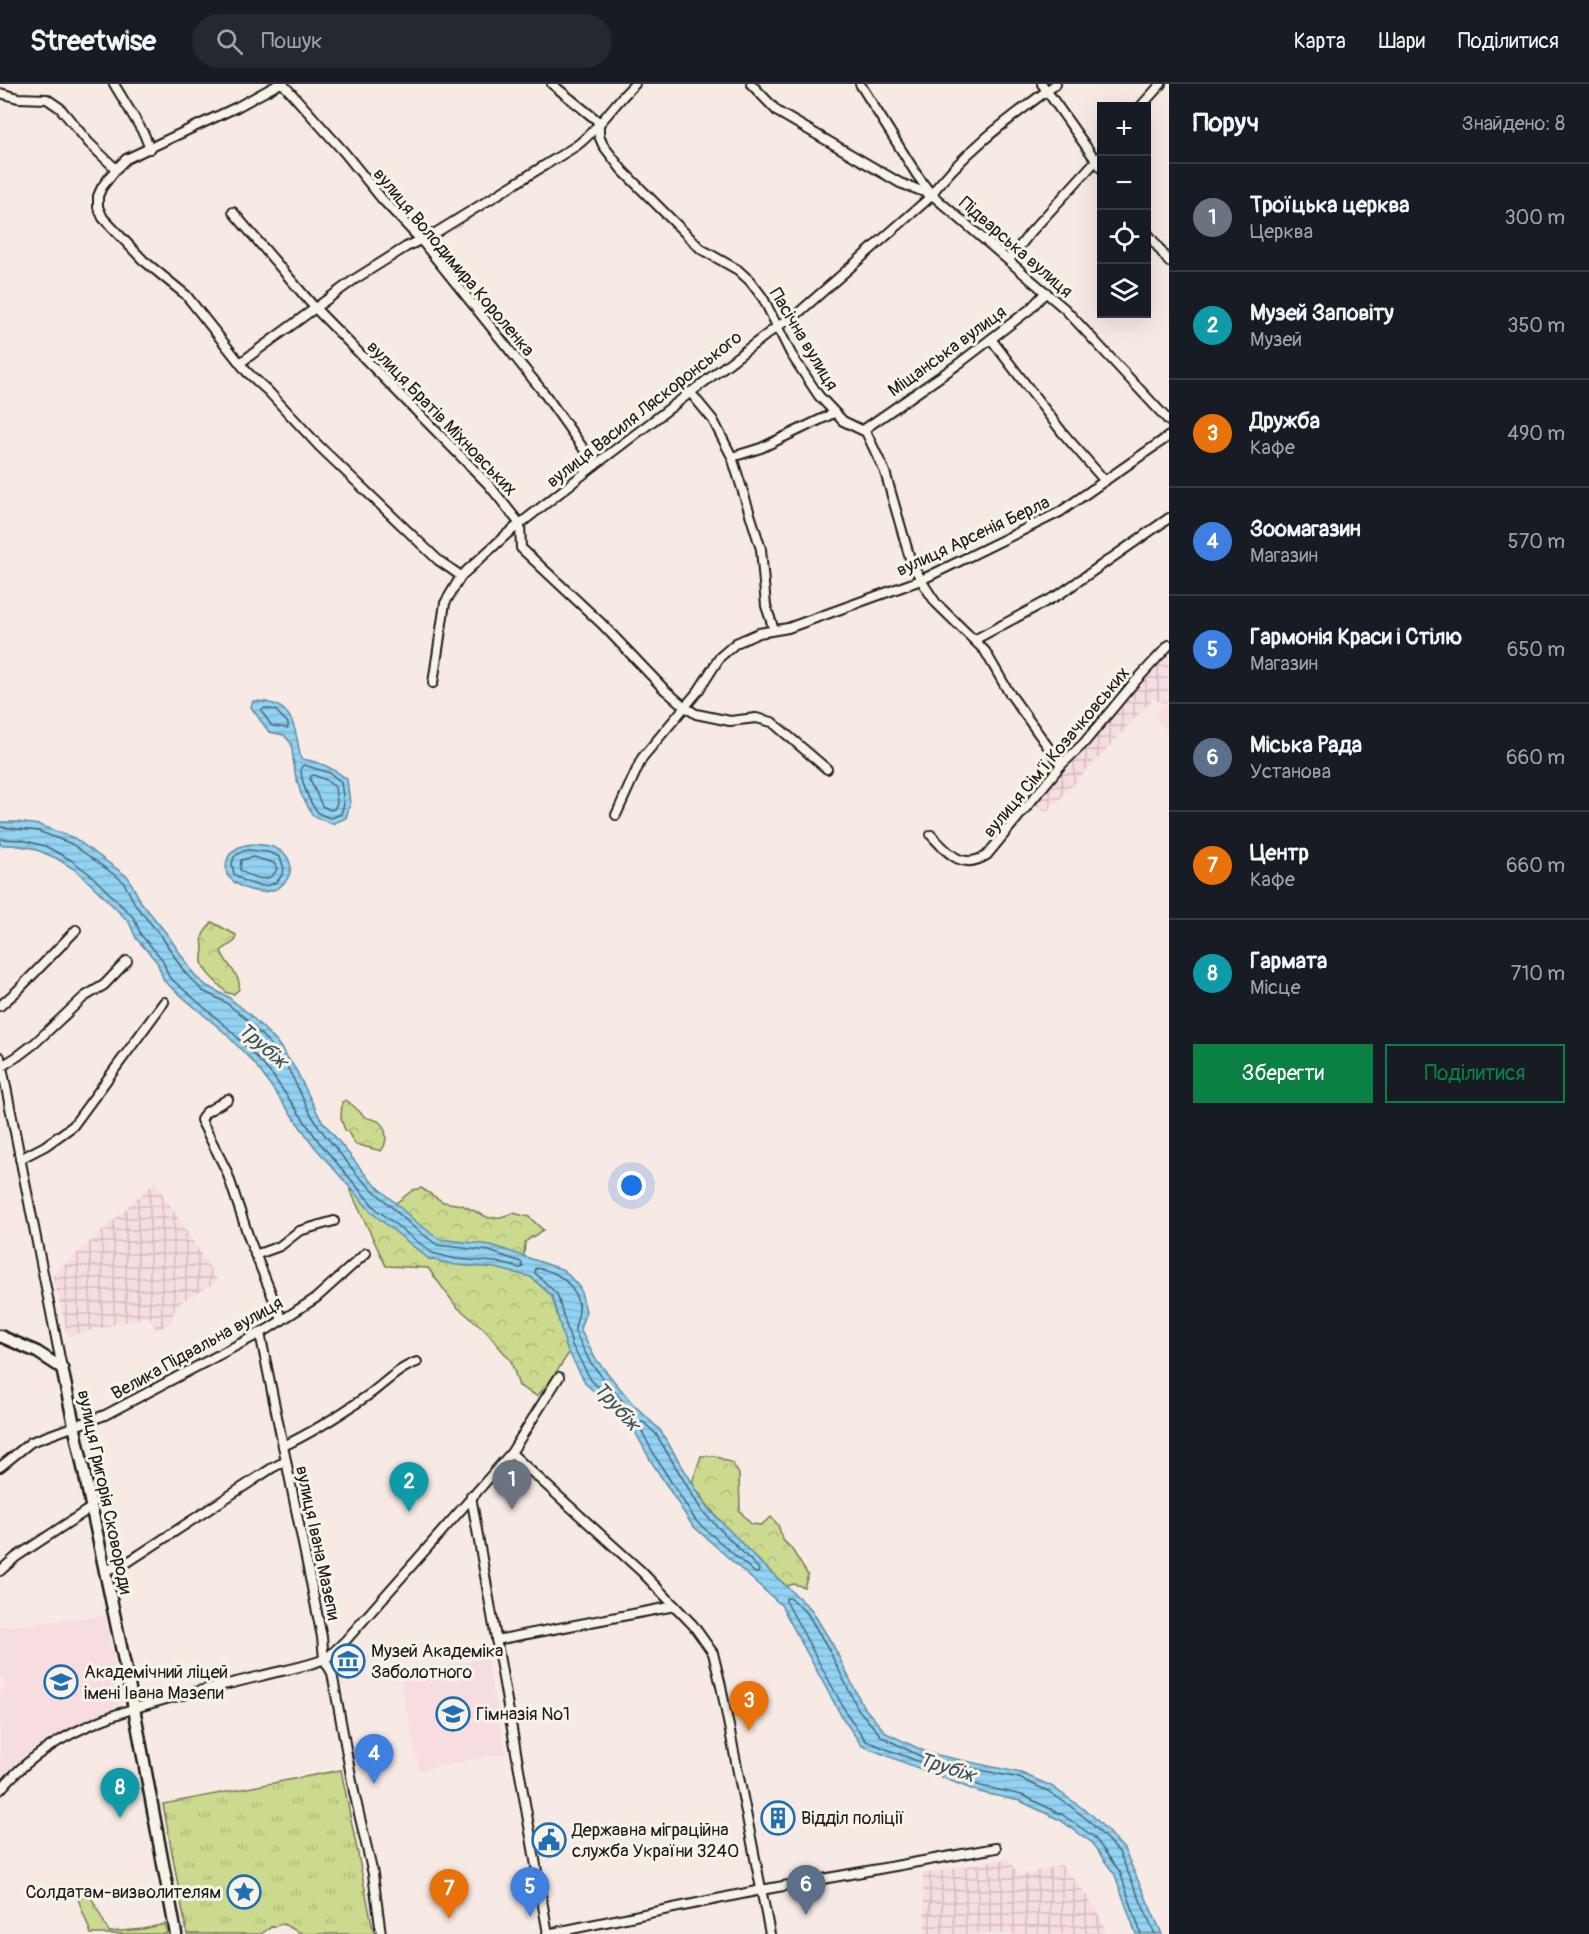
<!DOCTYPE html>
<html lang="uk">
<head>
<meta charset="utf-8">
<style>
	:root { --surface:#171b24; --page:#242831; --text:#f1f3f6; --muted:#9ea1a6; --line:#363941; --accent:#0b8043 }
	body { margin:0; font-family:Pangolin,sans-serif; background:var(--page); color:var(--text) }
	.controls { position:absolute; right:18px; top:18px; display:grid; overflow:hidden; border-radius:0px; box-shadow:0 6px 24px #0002 }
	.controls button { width:54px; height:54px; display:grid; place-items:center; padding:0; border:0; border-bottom:2px solid var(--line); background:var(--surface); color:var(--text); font:30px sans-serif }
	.you { position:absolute; left:632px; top:1102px; width:21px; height:21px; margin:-15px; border:4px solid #fff; border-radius:50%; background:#1a73e8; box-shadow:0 0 0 9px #1a73e833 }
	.badge { display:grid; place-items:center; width:39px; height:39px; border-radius:50%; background:var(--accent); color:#fff; font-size:20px; font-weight:700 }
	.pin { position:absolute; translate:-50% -50px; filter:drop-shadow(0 2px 3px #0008) }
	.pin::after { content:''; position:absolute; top:32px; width:21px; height:18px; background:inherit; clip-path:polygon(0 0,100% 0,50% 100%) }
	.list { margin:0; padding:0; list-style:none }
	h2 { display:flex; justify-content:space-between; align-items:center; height:78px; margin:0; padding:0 24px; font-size:26px }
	h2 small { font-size:20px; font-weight:400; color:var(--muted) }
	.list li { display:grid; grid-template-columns:39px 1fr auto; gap:18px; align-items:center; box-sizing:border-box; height:108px; padding:0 24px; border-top:2px solid var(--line) }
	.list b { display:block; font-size:22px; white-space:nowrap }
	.list p { margin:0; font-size:20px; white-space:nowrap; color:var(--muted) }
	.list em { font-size:20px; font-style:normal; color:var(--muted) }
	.actions { display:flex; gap:12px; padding:18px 24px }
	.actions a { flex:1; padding:14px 0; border:2px solid var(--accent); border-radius:0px; text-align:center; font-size:21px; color:var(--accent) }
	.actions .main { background:var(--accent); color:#fff }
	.icon { flex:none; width:33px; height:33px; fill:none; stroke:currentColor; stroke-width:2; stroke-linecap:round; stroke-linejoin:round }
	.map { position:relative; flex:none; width:1169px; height:1850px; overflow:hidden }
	header { display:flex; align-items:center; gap:36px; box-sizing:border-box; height:84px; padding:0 30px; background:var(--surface); border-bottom:2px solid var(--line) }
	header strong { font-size:28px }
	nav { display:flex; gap:33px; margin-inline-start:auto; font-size:21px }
	.search { width:420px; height:54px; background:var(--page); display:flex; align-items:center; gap:15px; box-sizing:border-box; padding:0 21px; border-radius:33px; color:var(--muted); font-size:22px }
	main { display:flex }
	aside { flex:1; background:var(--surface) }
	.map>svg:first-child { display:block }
</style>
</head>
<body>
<header>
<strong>Streetwise</strong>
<div class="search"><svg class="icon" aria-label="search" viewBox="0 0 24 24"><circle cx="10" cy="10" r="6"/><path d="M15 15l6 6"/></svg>Пошук</div>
<nav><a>Карта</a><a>Шари</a><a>Поділитися</a></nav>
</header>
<main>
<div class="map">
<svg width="1169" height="1850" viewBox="0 0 1169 1850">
	<defs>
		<pattern id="industrial-grid" width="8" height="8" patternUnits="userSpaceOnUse" patternTransform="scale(1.5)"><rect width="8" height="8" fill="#f7dce0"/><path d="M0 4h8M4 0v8" fill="none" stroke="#d3bcc0"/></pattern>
		<pattern id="forest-crowns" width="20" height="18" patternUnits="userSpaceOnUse" patternTransform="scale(1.5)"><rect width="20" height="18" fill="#cbda8e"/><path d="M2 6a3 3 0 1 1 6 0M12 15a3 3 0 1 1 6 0" fill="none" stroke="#aeba7a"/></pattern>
		<pattern id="park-tufts" width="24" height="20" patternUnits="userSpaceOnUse" patternTransform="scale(1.5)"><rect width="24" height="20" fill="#cbda8e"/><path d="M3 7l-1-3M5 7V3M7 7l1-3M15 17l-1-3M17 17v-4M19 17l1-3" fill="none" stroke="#aeba7a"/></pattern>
		<pattern id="water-rules" width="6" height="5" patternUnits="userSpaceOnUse" patternTransform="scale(1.5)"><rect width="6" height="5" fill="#92d3f3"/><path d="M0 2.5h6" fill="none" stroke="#7db5d0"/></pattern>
	</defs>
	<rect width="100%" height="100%" fill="#f7e9e4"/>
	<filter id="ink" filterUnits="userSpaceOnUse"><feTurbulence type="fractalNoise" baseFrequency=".0167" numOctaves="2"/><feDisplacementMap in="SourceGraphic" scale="12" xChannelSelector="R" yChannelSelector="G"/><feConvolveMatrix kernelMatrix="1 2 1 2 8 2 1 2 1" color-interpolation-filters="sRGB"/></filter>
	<g filter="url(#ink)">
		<g fill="#f7dce0">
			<polygon points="1169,617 1169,650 1154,632"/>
			<polygon points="105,1532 122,1619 36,1662 3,1692 0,1689 0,1607 7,1603 0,1590 0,1543"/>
			<polygon points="486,1574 506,1669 419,1686 400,1591"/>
		</g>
		<g fill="url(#industrial-grid)">
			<polygon points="1169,561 1169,615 1165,619 1153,615 1046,730 1032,717"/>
			<polygon points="155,1098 218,1197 176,1221 171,1238 156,1247 149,1232 68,1252 53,1192"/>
			<polygon points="1008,1774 1019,1792 1061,1781 1078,1800 1098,1829 1107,1850 925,1850 923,1790"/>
		</g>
		<g fill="url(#forest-crowns)" stroke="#747b55" stroke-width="1.5">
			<path d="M212,838L236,851L235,857L221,867C226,881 242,892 239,905L234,910L227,909C219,900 204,889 202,878C201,873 203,869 203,864C201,848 203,851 212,838Z"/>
			<path d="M346,1016C353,1021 358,1026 364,1032C368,1035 373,1035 378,1037C388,1044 388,1059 381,1067L355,1060L348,1048L345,1046L341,1035L342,1018Z"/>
			<polygon points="421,1104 443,1118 462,1121 489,1134 501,1133 513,1129 529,1133 543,1146 525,1158 524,1173 531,1193 552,1212 569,1269 547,1302 537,1312 519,1302 511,1277 485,1246 456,1222 428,1184 386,1182 350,1106 396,1119 413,1106"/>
			<path d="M701,1372H715L732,1379L739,1390L740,1427L751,1440L761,1441L771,1433L778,1441L783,1456L791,1464L808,1491L804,1503L794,1500L786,1502C752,1471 717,1439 692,1399Z"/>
		</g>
		<g fill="url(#park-tufts)" stroke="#747b55" stroke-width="1.5">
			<polygon points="341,1686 374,1850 303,1850 283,1840 271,1843 261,1850 187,1850 163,1720"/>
			<polygon points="90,1811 109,1848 143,1845 165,1840 167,1850 91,1850 78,1815"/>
		</g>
		<g fill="url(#water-rules)" stroke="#638a9d" stroke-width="1.5">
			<path d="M253,617C295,617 294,642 301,675C319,677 333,684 347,695L350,720L346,734L332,740L313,732L301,710L295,689L291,659L284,651L269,648L251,623Z"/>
			<polygon points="0,738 17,738 39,741 74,754 128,793 141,818 167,850 196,893 207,902 228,913 248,929 276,957 296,986 320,1034 369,1095 415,1137 439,1155 491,1161 564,1186 580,1204 586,1227 580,1245 595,1274 632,1319 660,1346 707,1423 759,1477 811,1525 833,1561 863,1622 886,1649 928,1669 1021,1689 1051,1702 1074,1718 1093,1732 1124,1765 1162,1850 1136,1850 1115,1791 1091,1758 1060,1736 1020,1717 979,1708 862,1662 842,1633 781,1521 692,1441 651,1377 633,1344 586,1300 566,1263 552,1212 531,1193 495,1184 456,1181 429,1175 372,1129 314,1062 255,980 224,948 164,897 157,878 136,854 129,838 96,805 77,787 56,774 32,764 12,761 0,761"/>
			<path d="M254,760C262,761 270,761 277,765C306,778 285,819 247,805C239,802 232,797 227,791C223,770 235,761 254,760Z"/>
		</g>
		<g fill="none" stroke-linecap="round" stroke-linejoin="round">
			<g stroke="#4b6572" stroke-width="1.5">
				<polygon points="265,624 275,626 288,639 288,644 272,642 262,628 262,625"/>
				<path d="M304,681L330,689L341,698L344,720L341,730L331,734C327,733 321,732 318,728C309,720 300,694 301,683Z"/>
				<polygon points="314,691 326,696 335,703 337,719 334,725 330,726 322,722 310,695 311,692"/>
				<polyline points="0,743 38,747 72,760 123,797 136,822 162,853 185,889 203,907 225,918 244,933 271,961 287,982 310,1029 321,1046 358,1092 411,1141 437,1161 489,1167 521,1178 523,1183 520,1184 496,1178 456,1175 432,1169 376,1125 319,1058 273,992 259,976 228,944 169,893 162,875 141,851 134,834 91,791 71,776 45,762 22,756 0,755"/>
				<path d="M249,766L268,768L280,773L284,785C277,810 250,803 234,790L232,780L234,773L243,767Z"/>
				<path d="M253,773L274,779L277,785C270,801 252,794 240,786L241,776Z"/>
				<path d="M536,1184C558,1187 576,1200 579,1224C580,1232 574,1240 575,1248L590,1278L623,1318L622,1322H618L591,1296L572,1261L557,1210L535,1189Z"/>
				<polygon points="640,1338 643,1338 656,1350 702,1427 759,1485 758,1489 755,1489 696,1437 656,1374 639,1342"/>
				<polyline points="1141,1850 1120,1788 1094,1753 1063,1731 1022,1711 981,1702 866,1657 847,1630 786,1517 786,1514 790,1514 807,1529 828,1564 858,1625 882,1653 926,1675 1019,1694 1048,1707 1070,1722 1089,1737 1119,1768 1155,1850"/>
			</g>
			<defs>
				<g id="street">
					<polyline points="114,0 144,50 150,65"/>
					<polyline points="283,0 344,68 382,115 421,156 544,309 595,381"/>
					<polyline points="552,0 599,38 599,52 603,61 622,86 701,165 738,186 750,197 763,214 791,270 819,312 843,337 866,348 885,388 911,478 926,504 936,519 985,567 1008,607 1061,681"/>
					<polyline points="751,0 778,28 900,99 930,110"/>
					<polyline points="860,0 917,91 931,110 1065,225 1169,337"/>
					<polyline points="1042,0 1102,85"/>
					<polyline points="0,9 18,14 47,15 60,24 89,59 116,85 126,75 237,23 279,0"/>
					<polyline points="1141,22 1161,0"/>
					<polyline points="116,85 102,103 98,112 98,123 103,134 143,176 186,211 247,288 268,307 319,362 438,476 461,492"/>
					<polyline points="233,128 315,224 489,401 520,440 521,464 602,540 665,606 685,623 696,630 730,637 756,634 772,638 827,685"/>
					<polyline points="1146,147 1169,178"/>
					<polyline points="1009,176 1030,149 1102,70"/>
					<polyline points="991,255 1062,348 1105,397"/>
					<path d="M240,279L355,195L406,163L437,148L576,62C599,45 614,19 635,0"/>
					<polyline points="690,308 713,336 732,373 761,465 766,522 774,546"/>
					<polyline points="863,346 957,281 1030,225 1046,208"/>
					<polyline points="732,373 761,364 834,329"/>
					<polyline points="976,555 1060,510 1169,434"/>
					<path d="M433,599L445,519L461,492L507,450L595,381L778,242L796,231L927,116C961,69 1010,34 1056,0"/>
					<polyline points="616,731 642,674 699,606 720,573 736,559 759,549 788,544 921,496 1060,428 1169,352"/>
					<path d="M931,751C948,769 962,787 987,771L1061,681L1084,659L1132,601L1169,561"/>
					<polyline points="0,922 17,907 76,846"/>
					<polyline points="0,973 62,1284"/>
					<polyline points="2,982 18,972 35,959 84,913 104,901 127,877"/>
					<polyline points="228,1015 205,1029 201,1036 227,1088 250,1157 282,1236"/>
					<polyline points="20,1075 45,1062 73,1042 164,918"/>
					<polyline points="255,1171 280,1162 299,1147 334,1137"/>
					<polyline points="260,1249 322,1553 324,1575 332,1589 354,1708 373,1790 381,1850"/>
					<path d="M283,1362C312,1349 341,1330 367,1312C383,1301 398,1284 417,1278"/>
					<polyline points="511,1369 641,1487 693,1541 713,1569 721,1602 770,1850"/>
					<polyline points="0,1383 31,1358 105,1331 268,1245 316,1214 366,1169"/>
					<polyline points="471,1412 548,1850"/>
					<polyline points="0,1487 16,1473 92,1423"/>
					<polyline points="104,1487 128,1478 272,1384 286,1377"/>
					<polyline points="496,1556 675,1522"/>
					<path d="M0,1706C63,1630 170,1615 261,1592C283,1586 307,1583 327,1574L346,1556L511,1369L559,1293"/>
					<polyline points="547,1850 761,1806 996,1764"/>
				</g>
				<polyline id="secondary" points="0,1252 37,1268 62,1284 134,1624 176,1850"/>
			</defs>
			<use href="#street" stroke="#1c1c1c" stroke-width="12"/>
			<use href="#secondary" stroke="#1c1c1c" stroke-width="15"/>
			<use href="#street" stroke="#f7f3e8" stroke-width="8"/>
			<use href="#secondary" stroke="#f7f3e8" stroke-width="10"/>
		</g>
	</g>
	<defs>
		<symbol id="museum-ring" viewBox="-11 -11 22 22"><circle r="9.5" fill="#f7f3e8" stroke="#1f6fb2" stroke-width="1.5"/><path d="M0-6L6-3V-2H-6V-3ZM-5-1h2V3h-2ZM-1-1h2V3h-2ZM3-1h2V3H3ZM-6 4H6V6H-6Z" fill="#1f6fb2"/></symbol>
		<symbol id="school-ring" viewBox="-11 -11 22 22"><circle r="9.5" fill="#f7f3e8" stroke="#1f6fb2" stroke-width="1.5"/><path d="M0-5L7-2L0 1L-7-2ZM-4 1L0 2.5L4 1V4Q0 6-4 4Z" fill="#1f6fb2"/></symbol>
		<symbol id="building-ring" viewBox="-11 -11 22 22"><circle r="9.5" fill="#f7f3e8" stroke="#1f6fb2" stroke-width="1.5"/><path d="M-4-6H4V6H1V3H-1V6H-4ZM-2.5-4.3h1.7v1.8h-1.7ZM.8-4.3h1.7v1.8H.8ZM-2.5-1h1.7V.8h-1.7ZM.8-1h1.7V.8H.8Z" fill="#1f6fb2"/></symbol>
		<symbol id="civic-ring" viewBox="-11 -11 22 22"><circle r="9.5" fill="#f7f3e8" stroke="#1f6fb2" stroke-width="1.5"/><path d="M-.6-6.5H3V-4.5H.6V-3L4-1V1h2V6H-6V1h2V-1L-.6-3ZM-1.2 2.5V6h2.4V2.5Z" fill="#1f6fb2"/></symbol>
		<symbol id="sight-ring" viewBox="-11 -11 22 22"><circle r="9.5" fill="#f7f3e8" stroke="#1f6fb2" stroke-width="1.5"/><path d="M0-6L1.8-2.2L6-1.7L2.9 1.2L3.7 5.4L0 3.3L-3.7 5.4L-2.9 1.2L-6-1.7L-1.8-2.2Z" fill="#1f6fb2"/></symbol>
	</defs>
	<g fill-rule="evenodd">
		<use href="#museum-ring" x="329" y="1558" width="38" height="38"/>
		<use href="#school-ring" x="42" y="1579" width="38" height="38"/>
		<use href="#school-ring" x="434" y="1611" width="38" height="38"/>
		<use href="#building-ring" x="759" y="1715" width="38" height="38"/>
		<use href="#civic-ring" x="530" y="1737" width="38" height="38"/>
		<use href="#sight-ring" x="225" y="1789" width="38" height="38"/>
	</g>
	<g text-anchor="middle" stroke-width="6" stroke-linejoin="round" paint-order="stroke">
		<g font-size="18" fill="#1c1c1c" stroke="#f7f3e8">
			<text transform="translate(1016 163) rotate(41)" y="6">Підварська вулиця</text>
			<text transform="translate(454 178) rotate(50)" y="6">вулиця Володимира Короленка</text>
			<text transform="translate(804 255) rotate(59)" y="6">Пасічна вулиця</text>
			<text transform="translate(947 267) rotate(-36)" y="6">Міщанська вулиця</text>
			<text transform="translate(644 325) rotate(-38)" y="6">вулиця Василя Ляскоронського</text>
			<text transform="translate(442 334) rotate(46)" y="6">вулиця Братів Міхновських</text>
			<text transform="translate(973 452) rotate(-25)" y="6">вулиця Арсенія Берла</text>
			<text transform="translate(1056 668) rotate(-50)" y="6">вулиця Сімʼї Козачковських</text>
			<text transform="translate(197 1264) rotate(-29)" y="6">Велика Підвальна вулиця</text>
			<text transform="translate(105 1408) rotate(78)" y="6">вулиця Григорія Сковороди</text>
			<text transform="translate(318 1459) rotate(78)" y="6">вулиця Івана Мазепи</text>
		</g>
		<g font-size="18" fill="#1c1c1c" stroke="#f7f3e8" text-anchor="start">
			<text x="371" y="1573">Музей Академіка<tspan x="371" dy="21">Заболотного</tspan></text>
			<text x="84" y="1594">Академічний ліцей<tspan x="84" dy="21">імені Івана Мазепи</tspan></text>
			<text x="476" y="1636">Гімназія №1</text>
			<text x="801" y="1740">Відділ поліції</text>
			<text x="572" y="1752">Державна міграційна<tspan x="572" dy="21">служба України 3240</tspan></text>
			<text x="221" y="1814" text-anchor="end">Солдатам-визволителям</text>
		</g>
		<g font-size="20" font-style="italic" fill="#3f535c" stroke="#f7f3e8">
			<text transform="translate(263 961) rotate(41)" y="7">Трубіж</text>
			<text transform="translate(617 1322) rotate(48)" y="7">Трубіж</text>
			<text transform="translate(947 1683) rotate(18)" y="7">Трубіж</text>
		</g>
	</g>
</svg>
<div class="controls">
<button>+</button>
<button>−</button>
<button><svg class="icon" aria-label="locate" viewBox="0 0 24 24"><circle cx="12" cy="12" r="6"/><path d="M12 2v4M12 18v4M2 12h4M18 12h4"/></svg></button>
<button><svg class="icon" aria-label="layers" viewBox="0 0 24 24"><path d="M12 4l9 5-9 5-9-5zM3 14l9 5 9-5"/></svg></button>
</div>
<div class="you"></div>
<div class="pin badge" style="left:512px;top:1426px;background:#6b7280">1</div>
<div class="pin badge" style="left:409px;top:1428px;background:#0f9aa8">2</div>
<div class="pin badge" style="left:749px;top:1647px;background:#e8710a">3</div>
<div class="pin badge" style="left:374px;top:1700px;background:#3f7fe0">4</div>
<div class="pin badge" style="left:530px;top:1833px;background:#3f7fe0">5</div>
<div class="pin badge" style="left:806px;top:1831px;background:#5c6f8a">6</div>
<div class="pin badge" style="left:449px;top:1835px;background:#e8710a">7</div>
<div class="pin badge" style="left:120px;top:1734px;background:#0f9aa8">8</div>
</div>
<aside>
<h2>Поруч<small>Знайдено: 8</small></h2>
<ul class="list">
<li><span class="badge" style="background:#6b7280">1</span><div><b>Троїцька церква</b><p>Церква</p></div><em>300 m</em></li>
<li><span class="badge" style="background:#0f9aa8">2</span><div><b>Музей Заповіту</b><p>Музей</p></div><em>350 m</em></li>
<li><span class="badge" style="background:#e8710a">3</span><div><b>Дружба</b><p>Кафе</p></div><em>490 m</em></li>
<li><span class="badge" style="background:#3f7fe0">4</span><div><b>Зоомагазин</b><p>Магазин</p></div><em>570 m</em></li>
<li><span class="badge" style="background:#3f7fe0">5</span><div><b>Гармонія Краси і Стілю</b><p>Магазин</p></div><em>650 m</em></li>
<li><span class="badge" style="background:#5c6f8a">6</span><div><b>Міська Рада</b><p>Установа</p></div><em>660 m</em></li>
<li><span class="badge" style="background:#e8710a">7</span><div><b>Центр</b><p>Кафе</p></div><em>660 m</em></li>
<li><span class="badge" style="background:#0f9aa8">8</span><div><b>Гармата</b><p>Місце</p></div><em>710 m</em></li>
</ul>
<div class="actions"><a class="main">Зберегти</a><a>Поділитися</a></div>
</aside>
</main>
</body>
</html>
